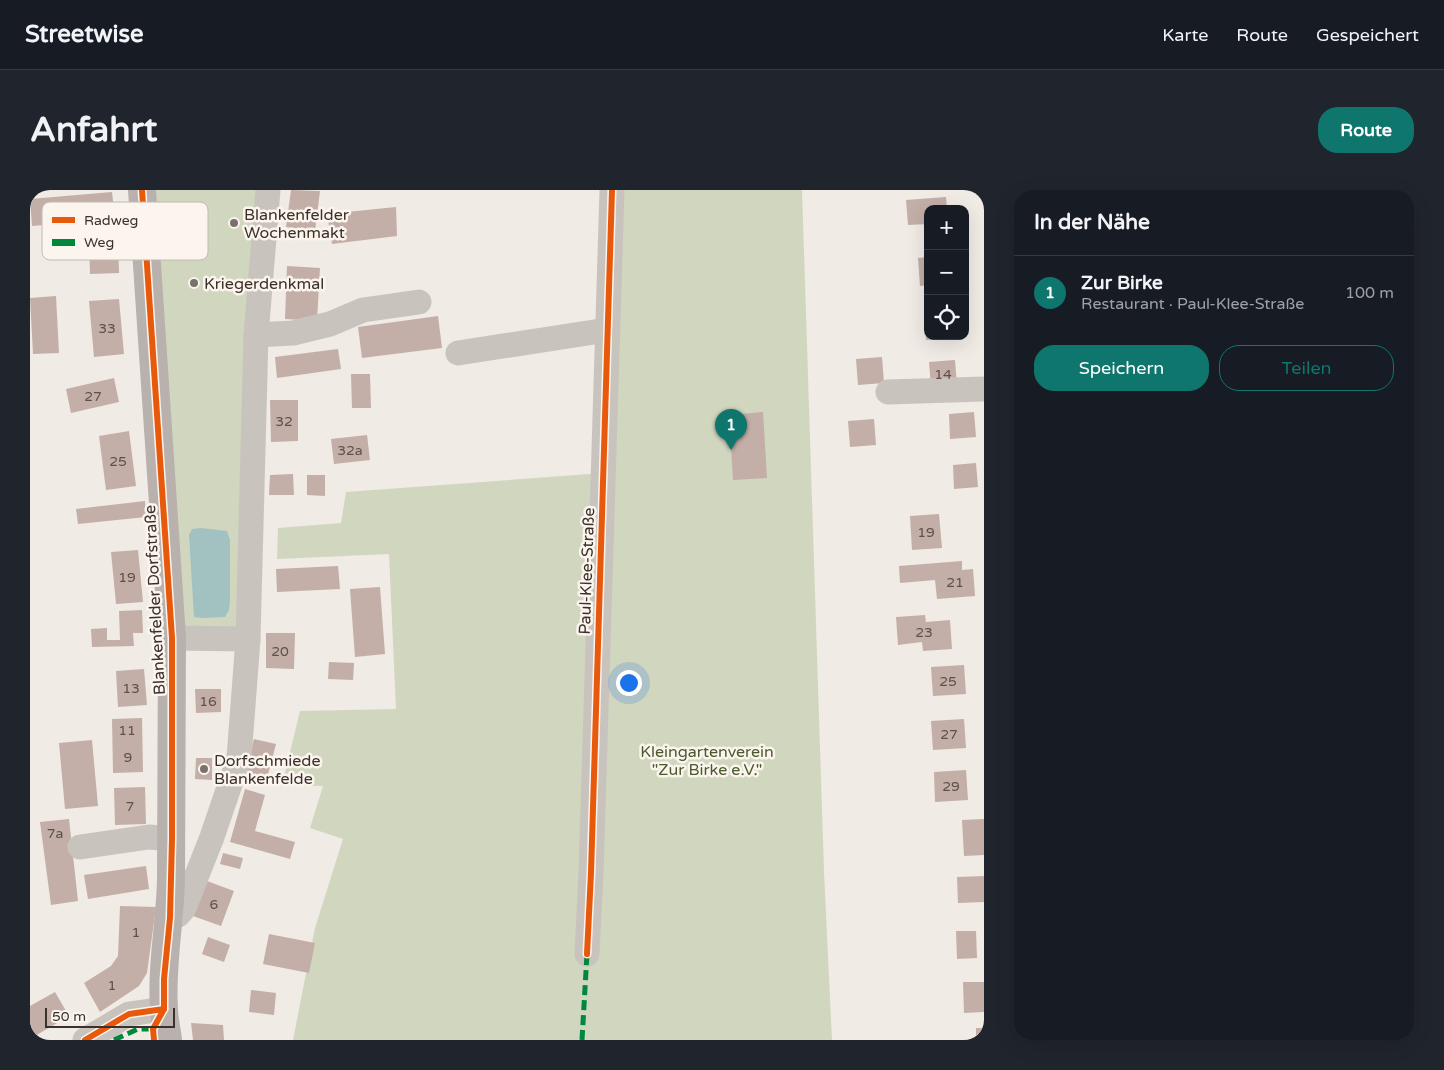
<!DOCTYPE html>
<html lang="de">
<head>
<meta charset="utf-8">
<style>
	:root { --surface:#171b24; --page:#20242c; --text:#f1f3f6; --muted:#9ea1a6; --line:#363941; --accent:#0f766e }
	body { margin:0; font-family:"Varela Round",sans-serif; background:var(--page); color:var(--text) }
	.controls { position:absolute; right:15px; top:15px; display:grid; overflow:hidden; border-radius:10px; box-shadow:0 5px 20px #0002 }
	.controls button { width:45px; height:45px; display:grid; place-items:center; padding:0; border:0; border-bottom:1px solid var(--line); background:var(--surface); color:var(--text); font:25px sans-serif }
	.scale { position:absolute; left:15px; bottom:12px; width:130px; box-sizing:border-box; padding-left:5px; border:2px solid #3b302b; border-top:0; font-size:14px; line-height:18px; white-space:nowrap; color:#3b302b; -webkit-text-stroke:4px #fbf5ee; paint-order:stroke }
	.you { position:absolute; left:598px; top:492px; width:18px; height:18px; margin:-12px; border:4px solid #fff; border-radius:50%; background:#1a73e8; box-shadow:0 0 0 8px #1a73e833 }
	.badge { display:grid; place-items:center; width:32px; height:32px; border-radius:50%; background:var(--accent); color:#fff; font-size:16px; font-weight:700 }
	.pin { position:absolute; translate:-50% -41px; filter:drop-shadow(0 1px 2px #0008) }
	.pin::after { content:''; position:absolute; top:26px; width:18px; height:15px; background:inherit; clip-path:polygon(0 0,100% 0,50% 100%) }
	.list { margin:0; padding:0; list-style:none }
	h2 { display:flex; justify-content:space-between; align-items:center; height:65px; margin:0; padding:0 20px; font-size:21px }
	h2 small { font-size:16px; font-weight:400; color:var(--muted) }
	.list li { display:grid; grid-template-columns:32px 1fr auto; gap:15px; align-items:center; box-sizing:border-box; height:75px; padding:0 20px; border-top:1px solid var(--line) }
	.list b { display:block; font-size:19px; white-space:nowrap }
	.list p { margin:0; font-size:16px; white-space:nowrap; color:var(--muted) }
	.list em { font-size:16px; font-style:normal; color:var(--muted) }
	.actions { display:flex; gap:10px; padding:15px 20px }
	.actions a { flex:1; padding:11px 0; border:1px solid var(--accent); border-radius:20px; text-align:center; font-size:18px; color:var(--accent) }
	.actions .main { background:var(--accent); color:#fff }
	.icon { flex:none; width:28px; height:28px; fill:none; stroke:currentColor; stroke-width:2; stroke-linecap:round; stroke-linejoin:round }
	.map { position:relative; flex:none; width:954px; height:850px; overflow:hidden; border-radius:20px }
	header { display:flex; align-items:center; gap:30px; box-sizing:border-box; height:70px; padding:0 25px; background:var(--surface); border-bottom:1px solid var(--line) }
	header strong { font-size:24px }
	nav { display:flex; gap:28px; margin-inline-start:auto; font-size:18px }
	.intro { display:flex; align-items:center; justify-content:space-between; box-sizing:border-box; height:120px; padding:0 30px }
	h1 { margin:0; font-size:35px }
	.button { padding:12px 22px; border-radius:20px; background:var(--accent); color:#fff; font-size:18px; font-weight:700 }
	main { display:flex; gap:30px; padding:0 30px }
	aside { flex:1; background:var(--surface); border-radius:20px; box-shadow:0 5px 20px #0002 }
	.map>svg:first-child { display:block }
</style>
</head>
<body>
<header>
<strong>Streetwise</strong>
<nav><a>Karte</a><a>Route</a><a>Gespeichert</a></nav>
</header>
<div class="intro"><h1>Anfahrt</h1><a class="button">Route</a></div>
<main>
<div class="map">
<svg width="954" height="850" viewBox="0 0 954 850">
	<rect width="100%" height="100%" fill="#f0ebe5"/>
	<g fill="#d1d6bf">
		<polygon points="112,0 232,0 218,449 142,448"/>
		<polygon points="582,0 772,0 794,682 802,850 263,850 285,738 313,649 280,638 293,596 252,595 270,521 366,519 359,364 247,369 248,338 311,333 316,302 573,283"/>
	</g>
	<polygon fill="#a1c2c1" points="171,338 197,341 200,350 200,411 199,420 195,427 172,428 164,427 159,345 162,339"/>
	<g fill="#c3afa7">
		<polygon points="261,0 290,1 285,41 256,37"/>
		<polygon points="82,2 85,29 2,36 0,9"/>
		<polygon points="916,7 917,19 898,19 898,34 878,35 876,10"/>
		<polygon points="366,17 367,46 302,54 297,24"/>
		<polygon points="88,47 89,83 60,84 59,48"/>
		<polygon points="898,67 898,95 890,96 888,68"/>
		<polygon points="257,76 290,78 287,131 255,129"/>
		<polygon points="26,106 29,163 3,164 0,108"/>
		<polygon points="89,109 94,164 64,167 59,111"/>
		<polygon points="898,124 898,146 922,146 922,148 896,150 894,125"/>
		<polygon points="408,126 412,158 332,168 328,137"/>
		<polygon points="308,159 311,179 247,188 245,167"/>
		<polygon points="852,167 854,193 828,195 826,169"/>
		<polygon points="925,170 927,196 901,197 899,172"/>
		<polygon points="321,184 340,184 341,218 322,218"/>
		<polygon points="84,188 89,212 41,223 36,199"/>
		<polygon points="240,210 268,210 268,251 241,252"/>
		<polygon points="733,222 737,288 703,290 699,225"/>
		<polygon points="944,222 946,247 920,249 919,224"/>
		<polygon points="844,229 846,255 820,257 818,231"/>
		<polygon points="99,241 106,296 76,300 69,246"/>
		<polygon points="337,245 340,270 304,274 301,249"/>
		<polygon points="946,273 948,297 924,299 923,275"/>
		<polygon points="263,284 264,305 239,305 240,285"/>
		<polygon points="277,285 295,285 295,306 277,305"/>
		<polygon points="115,311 116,327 48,334 46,319"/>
		<polygon points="909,324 912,358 882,360 880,326"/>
		<polygon points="108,360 113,412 86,414 81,362"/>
		<polygon points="932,371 932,380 943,379 945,406 907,409 905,390 870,393 869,376"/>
		<polygon points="308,376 310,399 247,402 246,379"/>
		<polygon points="350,397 355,464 325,467 320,399"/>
		<polygon points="112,420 113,443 103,443 104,456 62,457 61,439 77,438 77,450 90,450 89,421"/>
		<polygon points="895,425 896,432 920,430 922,459 893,461 892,452 868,455 866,427"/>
		<polygon points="236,443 265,443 264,479 236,478"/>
		<polygon points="299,472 324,473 323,490 298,489"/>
		<polygon points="934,475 936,504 903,506 901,477"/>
		<polygon points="114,479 117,515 88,517 86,481"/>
		<polygon points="165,499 191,499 191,522 166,523"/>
		<polygon points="112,528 113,582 83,583 82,529"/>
		<polygon points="934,529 936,558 903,560 901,531"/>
		<polygon points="224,549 246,554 236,592 214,587"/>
		<polygon points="62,550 68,616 35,619 29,553"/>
		<polygon points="166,568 182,568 182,590 165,589"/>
		<polygon points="936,580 938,610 905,612 904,582"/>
		<polygon points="115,597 116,634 85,635 84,598"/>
		<polygon points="215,599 235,605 225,641 265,652 260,669 200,652"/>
		<polygon points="39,629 48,711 21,715 10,632"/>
		<polygon points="954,629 954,665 934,666 932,630"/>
		<polygon points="193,663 213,668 210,679 190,674"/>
		<polygon points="116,676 119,699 58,709 54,685"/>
		<polygon points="954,686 954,712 928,713 927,687"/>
		<polygon points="177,691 204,701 191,736 163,726"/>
		<polygon points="90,716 126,717 117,783 109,796 70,822 54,793 81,776 88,766"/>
		<polygon points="926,741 946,741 947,768 927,769"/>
		<polygon points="239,744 285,753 279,783 233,774"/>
		<polygon points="178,747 200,755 194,772 172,764"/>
		<polygon points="933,792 954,792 954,822 934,823"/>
		<polygon points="221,800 246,803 244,825 219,822"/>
		<polygon points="25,802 39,826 0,849 0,816"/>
		<polygon points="161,833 193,835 194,850 163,850"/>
		<rect x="946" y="838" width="8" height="12"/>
	</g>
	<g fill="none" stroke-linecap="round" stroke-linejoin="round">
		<g stroke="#c9c3be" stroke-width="25">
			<polyline points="226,145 263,143 300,134 333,120 389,112"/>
			<polyline points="428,163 577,140"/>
			<polyline points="858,202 954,199"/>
			<polyline points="142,448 218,449"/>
			<polyline points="50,657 119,647 142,649"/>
			<polyline points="140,728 148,725 154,718 182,647 209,568 218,449 226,145 238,0"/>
			<polyline points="557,764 561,683 582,0"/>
			<polyline points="55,850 99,824 134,819"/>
		</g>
		<path stroke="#b8b1ad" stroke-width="28" d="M112,0L142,448L141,690C140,732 131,778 134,819C134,829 137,840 138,850"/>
		<g stroke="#00873e" stroke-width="5" stroke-dasharray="10 5" stroke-linecap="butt">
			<polyline points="84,850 108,839 123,839"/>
			<polyline points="552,850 557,764"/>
		</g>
		<defs>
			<g id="cycleway">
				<polyline points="112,0 142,448 142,649 140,728 134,789 134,819 123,839 124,850"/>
				<polyline points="557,764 561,683 582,0"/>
				<polyline points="55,850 99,824 134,819"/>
			</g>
		</defs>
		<use href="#cycleway" stroke="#fbf5ee" stroke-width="9"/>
		<use href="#cycleway" stroke="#e8590c" stroke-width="6"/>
	</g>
	<g fill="#7a716c" stroke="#fbf5ee" stroke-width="2">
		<circle cx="204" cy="33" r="5"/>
		<circle cx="164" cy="93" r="5"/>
		<circle cx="174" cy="579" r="5"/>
	</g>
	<g text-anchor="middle" stroke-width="5" stroke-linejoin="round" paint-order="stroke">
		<g font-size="14" fill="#5d504a">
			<text x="77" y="143">33</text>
			<text x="913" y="189">14</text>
			<text x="63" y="211">27</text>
			<text x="254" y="236">32</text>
			<text x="320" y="265">32a</text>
			<text x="88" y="276">25</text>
			<text x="896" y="347">19</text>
			<text x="97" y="392">19</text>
			<text x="925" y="397">21</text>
			<text x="894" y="447">23</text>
			<text x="250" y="466">20</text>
			<text x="918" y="496">25</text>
			<text x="101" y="503">13</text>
			<text x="178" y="516">16</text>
			<text x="97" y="545">11</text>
			<text x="919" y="549">27</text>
			<text x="98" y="572">9</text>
			<text x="921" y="601">29</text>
			<text x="100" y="621">7</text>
			<text x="25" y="648">7a</text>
			<text x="184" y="719">6</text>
			<text x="106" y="747">1</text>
			<text x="82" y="800">1</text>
		</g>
		<g font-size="16" fill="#3b302b" stroke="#fbf5ee" text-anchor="start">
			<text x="214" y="30">Blankenfelder<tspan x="214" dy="18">Wochenmakt</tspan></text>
			<text x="174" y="99">Kriegerdenkmal</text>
			<text x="184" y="576">Dorfschmiede<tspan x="184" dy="18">Blankenfelde</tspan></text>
		</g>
		<g font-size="16" fill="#3b302b" stroke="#fbf5ee">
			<text transform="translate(556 381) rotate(-88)" y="6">Paul-Klee-Straße</text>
			<text transform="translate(124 410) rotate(-93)" y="6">Blankenfelder Dorfstraße</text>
		</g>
		<g font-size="16" fill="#4a5a2e" stroke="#fbf5ee">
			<text x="677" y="567">Kleingartenverein<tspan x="677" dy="18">"Zur Birke e.V."</tspan></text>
		</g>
	</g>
	<rect x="12" y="12" width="166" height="58" rx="8" fill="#fbf5ee" stroke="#c1bab4" stroke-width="1"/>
	<rect x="22" y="27" width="23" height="6" fill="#e8590c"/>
	<rect x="22" y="49" width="23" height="7" fill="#00873e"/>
	<g font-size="14" fill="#3b302b">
		<text x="54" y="35">Radweg</text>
		<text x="54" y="57">Weg</text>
	</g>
</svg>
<div class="controls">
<button>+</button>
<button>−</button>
<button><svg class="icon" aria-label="locate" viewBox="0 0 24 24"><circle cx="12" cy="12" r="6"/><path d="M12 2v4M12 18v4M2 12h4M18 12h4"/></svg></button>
</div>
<div class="scale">50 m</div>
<div class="you"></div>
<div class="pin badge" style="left:701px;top:260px">1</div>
</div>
<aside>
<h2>In der Nähe<small></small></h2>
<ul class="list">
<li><span class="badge">1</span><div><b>Zur Birke</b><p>Restaurant · Paul-Klee-Straße</p></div><em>100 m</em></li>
</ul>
<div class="actions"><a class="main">Speichern</a><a>Teilen</a></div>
</aside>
</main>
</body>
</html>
